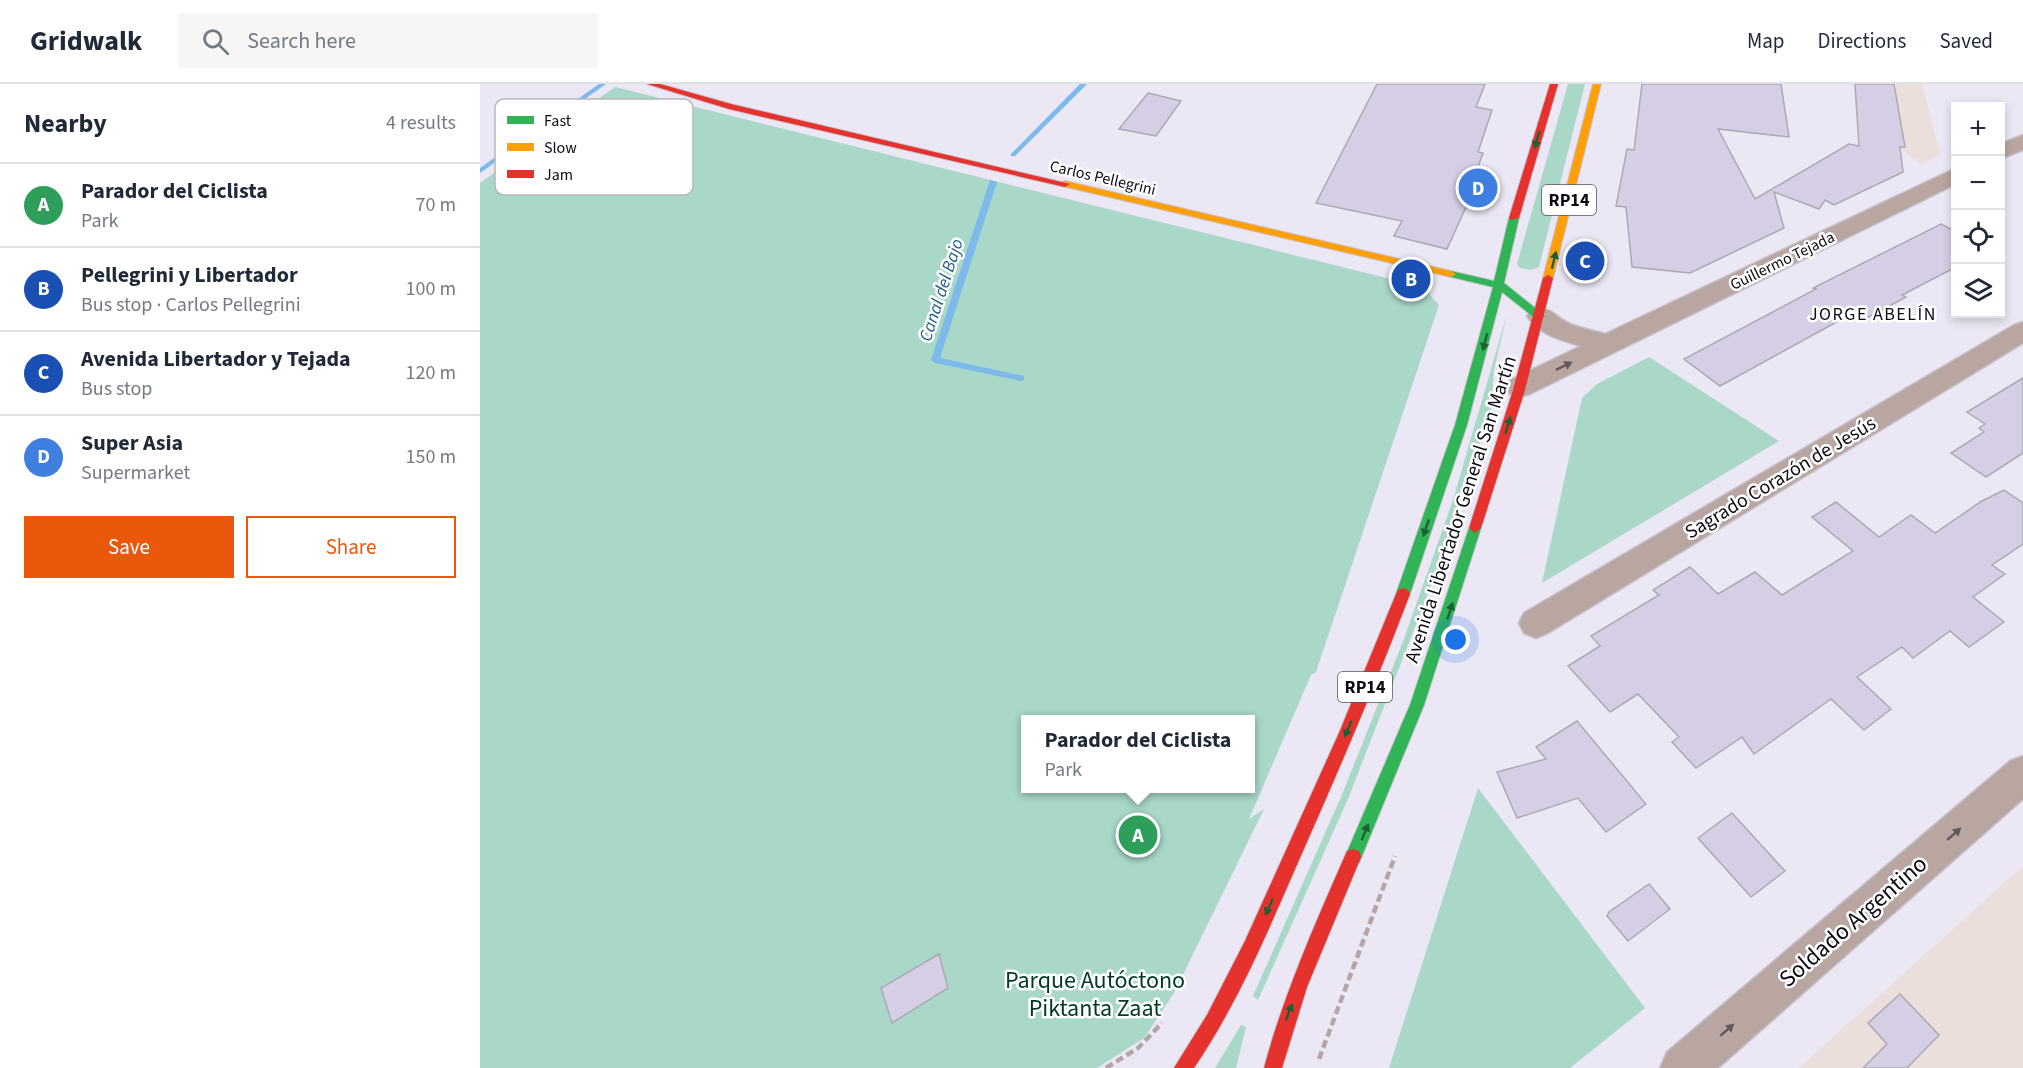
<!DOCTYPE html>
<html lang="en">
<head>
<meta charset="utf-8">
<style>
	:root { --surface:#fff; --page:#f6f6f7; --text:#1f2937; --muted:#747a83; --line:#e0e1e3; --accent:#ea580c }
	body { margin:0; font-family:"Source Sans 3",sans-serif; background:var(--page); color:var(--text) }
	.controls { position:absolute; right:18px; top:18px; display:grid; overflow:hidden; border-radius:0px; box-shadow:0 3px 9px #0003 }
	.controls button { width:54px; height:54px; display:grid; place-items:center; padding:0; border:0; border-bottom:2px solid var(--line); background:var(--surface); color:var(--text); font:30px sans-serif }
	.you { position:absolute; left:976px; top:556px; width:21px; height:21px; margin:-15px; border:4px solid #fff; border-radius:50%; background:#1a73e8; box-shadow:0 0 0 9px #1a73e833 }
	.badge { display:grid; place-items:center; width:39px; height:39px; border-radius:50%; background:var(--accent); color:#fff; font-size:20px; font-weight:700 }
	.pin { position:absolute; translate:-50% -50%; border:3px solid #fff; box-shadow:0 2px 6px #0006 }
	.popup { position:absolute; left:541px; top:631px; width:234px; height:78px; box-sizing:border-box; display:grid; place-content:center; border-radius:0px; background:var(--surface); filter:drop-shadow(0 2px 4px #0005); font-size:20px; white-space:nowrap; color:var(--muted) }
	.popup b { font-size:22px; color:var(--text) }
	.popup::after { content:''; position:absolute; left:50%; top:100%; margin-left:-12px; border:12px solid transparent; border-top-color:var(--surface) }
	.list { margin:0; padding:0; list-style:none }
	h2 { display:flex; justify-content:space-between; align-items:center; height:78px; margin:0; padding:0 24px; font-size:26px }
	h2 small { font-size:20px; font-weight:400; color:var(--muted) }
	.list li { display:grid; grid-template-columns:39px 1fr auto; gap:18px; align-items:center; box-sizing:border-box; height:84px; padding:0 24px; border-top:2px solid var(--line) }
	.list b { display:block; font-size:22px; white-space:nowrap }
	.list p { margin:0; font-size:20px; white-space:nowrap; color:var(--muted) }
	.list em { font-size:20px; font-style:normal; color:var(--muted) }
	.actions { display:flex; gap:12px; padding:18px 24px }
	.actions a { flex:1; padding:14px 0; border:2px solid var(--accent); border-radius:0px; text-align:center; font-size:21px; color:var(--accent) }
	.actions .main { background:var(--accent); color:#fff }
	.icon { flex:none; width:33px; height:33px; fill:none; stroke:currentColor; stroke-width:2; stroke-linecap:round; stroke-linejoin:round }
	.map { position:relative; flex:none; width:1543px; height:984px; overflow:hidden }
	header { display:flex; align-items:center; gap:36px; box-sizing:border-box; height:84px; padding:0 30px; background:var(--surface); border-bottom:2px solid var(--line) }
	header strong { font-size:28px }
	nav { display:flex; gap:33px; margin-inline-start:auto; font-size:21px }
	.search { width:420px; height:54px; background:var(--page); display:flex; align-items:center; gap:15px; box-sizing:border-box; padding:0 21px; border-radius:0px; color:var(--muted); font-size:22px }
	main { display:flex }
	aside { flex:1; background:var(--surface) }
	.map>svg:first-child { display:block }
</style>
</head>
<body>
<header>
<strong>Gridwalk</strong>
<div class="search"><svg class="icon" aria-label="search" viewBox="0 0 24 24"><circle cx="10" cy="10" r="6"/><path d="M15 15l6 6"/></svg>Search here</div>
<nav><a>Map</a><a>Directions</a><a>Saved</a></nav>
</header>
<main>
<aside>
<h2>Nearby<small>4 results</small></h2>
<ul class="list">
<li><span class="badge" style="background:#2e9e5b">A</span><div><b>Parador del Ciclista</b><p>Park</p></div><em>70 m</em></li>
<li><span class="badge" style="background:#1a4fb4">B</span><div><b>Pellegrini y Libertador</b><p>Bus stop · Carlos Pellegrini</p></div><em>100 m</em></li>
<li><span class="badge" style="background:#1a4fb4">C</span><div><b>Avenida Libertador y Tejada</b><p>Bus stop</p></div><em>120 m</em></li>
<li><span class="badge" style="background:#3f7fe0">D</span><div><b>Super Asia</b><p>Supermarket</p></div><em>150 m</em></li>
</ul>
<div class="actions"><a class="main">Save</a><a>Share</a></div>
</aside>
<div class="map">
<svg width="1543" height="984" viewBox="0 0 1543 984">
	<rect width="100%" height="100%" fill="#ebe7f4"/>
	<g fill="#ebdfdc">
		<polygon points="1375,0 1442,0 1460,71 1441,80 1422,66 1379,62"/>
		<polygon points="1543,782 1543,984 1319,984"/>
	</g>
	<g fill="#a9d8c9" fill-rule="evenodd">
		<polygon points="1088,0 1105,0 1059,183 1051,186 1040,184 1037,180"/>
		<path d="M135,3L943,203L959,221L836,588L831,591L769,735L784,725L694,909L664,954L617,984H0V99ZM546,636H771V704H546Z"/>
		<polygon points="1027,230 1014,286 1011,326 958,484 868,715 778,916 773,912 861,713 924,555 973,416"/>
		<polygon points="1169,273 1299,357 1062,499 1102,314 1117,300"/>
		<polygon points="998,704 1165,924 1090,984 909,984"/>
		<polygon points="761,941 766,943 756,984 735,984"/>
	</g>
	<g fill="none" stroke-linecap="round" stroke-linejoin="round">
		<g fill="#7cbaec" fill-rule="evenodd">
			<polygon points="119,0 126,0 0,89 0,84"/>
			<polygon points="600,0 607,0 535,72 531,72 531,70"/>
			<polygon points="510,96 517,98 460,274 544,292 544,296 541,297 455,279 451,276"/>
		</g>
	</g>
	<g fill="#d6cee5" stroke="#aca8b4" stroke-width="1.5">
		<polygon points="897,0 1005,0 996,23 1012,26 998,68 1003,69 995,91 1000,92 967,165 914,152 922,137 836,119"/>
		<polygon points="1162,0 1301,0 1309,53 1238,45 1275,115 1369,60 1379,62 1375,0 1414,0 1425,63 1420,63 1423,88 1354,121 1345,116 1339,125 1294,108 1304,144 1210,189 1152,183 1146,123 1136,122 1147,65 1154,66"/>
		<polygon points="668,9 701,17 676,52 639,45"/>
		<polygon points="1461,140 1476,148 1476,183 1422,211 1426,213 1383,236 1373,229 1240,302 1204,275 1336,205 1333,204"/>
		<polygon points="1543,294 1543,369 1506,393 1471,369 1504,348 1499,344 1505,340 1487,328"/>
		<polygon points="1524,406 1543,419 1543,460 1512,481 1525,490 1493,513 1524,538 1489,563 1470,547 1433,574 1422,563 1377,593 1411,625 1384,646 1351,615 1274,670 1262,653 1216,684 1192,658 1199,653 1158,610 1130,628 1088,582 1120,562 1111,552 1179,511 1173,506 1210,483 1238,510 1275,488 1302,511 1373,467 1332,433 1356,418 1399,453 1431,431 1455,449 1502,417"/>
		<polygon points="1097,637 1166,720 1126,748 1098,714 1037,734 1017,688 1066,675 1056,663"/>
		<polygon points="1252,729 1305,787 1271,813 1218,754"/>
		<polygon points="1169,800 1190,825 1148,857 1127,832 1129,828"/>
		<polygon points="459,870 468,904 412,939 401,904"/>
		<polygon points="1420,910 1459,951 1427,984 1383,984 1407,960 1388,939"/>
	</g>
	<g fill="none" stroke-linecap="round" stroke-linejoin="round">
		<defs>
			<g id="street">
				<polygon points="1543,51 1543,66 1520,75 1520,60"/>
				<path d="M1476,84V100L1050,310L1040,313L1030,310L1026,303L1030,296L1101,262C1081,256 1059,251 1047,232L1051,226C1072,220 1075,235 1093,241C1104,245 1115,247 1125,250Z"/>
				<polygon points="1543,238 1543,259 1068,549 1056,554 1044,549 1039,539 1044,529 1534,241"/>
				<polygon points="1543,672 1543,715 1238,984 1180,984 1187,968 1530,677"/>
			</g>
			<g id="fast">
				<polygon points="1034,131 1039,134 1024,199 1065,232 1060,236 1056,235 1022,208 987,341 930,510 928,514 918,514 916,510 975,341 1013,203 967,192 966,190 971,187 1014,197 1029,134"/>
				<polygon points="995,439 1001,444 944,621 879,779 873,781 867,779 865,773 930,621 989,444"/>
			</g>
			<g id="slow">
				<polygon points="1113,0 1121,0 1073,194 1068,197 1063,194"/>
				<polygon points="585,97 971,187 976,190 971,193 582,102 582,98"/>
			</g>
			<g id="jam">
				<polygon points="167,0 180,0 251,20 590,100 585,103 249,25"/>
				<polygon points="1070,0 1078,0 1039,134 1031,136 1029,134"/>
				<polygon points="1068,191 1073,194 1045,306 1001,444 995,449 989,444 1033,306 1063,194"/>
				<path d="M923,504L928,506L930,510C896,600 858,688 819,776C788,847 758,919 714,984H694L727,931L765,857L859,649L916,510L918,506Z"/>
				<path d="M873,765L879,767L881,773L827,903L802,984H784C804,909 836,838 867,767Z"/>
			</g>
		</defs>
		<use href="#street" stroke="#c8c4cf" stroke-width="3"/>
		<use href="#fast" stroke="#c8c4cf" stroke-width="2"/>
		<use href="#slow" stroke="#c8c4cf" stroke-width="2"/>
		<use href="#jam" stroke="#c8c4cf" stroke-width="2"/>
		<g stroke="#b3a6a7" stroke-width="4.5" stroke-dasharray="8 4" stroke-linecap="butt">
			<polyline points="839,975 915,772"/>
			<polyline points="626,984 658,964 682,939"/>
		</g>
		<use href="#street" fill="#b9a6a1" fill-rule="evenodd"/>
		<use href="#fast" fill="#30b455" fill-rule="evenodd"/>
		<use href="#slow" fill="#ff9f0a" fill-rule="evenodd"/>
		<use href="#jam" fill="#e5322d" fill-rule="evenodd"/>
	</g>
	<defs><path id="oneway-solid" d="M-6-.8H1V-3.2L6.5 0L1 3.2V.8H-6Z" transform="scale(1.5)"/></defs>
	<g fill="#1f5f35">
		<use href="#oneway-solid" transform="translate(1057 56) rotate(106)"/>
		<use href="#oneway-solid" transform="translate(1074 176) rotate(-76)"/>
		<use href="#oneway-solid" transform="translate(1005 258) rotate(104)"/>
		<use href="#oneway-solid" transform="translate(1028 341) rotate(-73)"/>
		<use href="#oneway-solid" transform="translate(946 444) rotate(109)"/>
		<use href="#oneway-solid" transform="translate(970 527) rotate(-72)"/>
		<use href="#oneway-solid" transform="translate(868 645) rotate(113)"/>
		<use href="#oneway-solid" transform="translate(885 748) rotate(-68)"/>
		<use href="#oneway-solid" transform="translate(789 823) rotate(114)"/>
		<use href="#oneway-solid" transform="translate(809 928) rotate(-69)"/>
	</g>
	<g fill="#64585b">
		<use href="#oneway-solid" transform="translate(1084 282) rotate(-26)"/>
		<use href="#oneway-solid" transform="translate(1474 750) rotate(-41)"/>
		<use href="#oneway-solid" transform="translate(1247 946) rotate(-41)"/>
	</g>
	<g text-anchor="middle" stroke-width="5" stroke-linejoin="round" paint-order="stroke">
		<g font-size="16" fill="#0e0a15" stroke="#fff">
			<text transform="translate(623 93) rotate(13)" y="6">Carlos Pellegrini</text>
			<text transform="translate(1302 176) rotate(-26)" y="6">Guillermo Tejada</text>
		</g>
		<g fill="#fff" stroke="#56545b" stroke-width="1.5">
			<rect x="1062" y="101" width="54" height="30" rx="4.5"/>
			<rect x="858" y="588" width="54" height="30" rx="4.5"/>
		</g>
		<g font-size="18" font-weight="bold" fill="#0e0a15">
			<text x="1089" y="122">RP14</text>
			<text x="885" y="609">RP14</text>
		</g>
		<g font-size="18" font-style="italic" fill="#1d5b88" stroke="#fff">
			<text transform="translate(461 206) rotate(-72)" y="6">Canal del Bajo</text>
		</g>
		<g font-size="18" letter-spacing="1.5" fill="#0e0a15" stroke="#fff">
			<text x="1393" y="236">JORGE ABELÍN</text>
		</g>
		<g font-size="20" fill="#0e0a15" stroke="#fff">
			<text transform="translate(1300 393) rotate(-31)" y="7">Sagrado Corazón de Jesús</text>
			<text transform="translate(980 425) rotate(-72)" y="7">Avenida Libertador General San Martín</text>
		</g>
		<g font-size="24" fill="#0e0a15" stroke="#fff">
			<text transform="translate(1373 837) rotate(-41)" y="8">Soldado Argentino</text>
		</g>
		<g font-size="24" fill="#013926" stroke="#fff">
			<text x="615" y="904">Parque Autóctono<tspan x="615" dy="28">Piktanta Zaat</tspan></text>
		</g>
	</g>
	<rect x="15" y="15" width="198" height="96" rx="9" fill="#fff" stroke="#b7b6b9" stroke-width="1.5"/>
	<rect x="27" y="32" width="27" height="8" fill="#30b455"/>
	<rect x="27" y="59" width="27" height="8" fill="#ff9f0a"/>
	<rect x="27" y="86" width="27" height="8" fill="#e5322d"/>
	<g font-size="16" fill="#0e0a15">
		<text x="64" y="42">Fast</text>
		<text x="64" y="69">Slow</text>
		<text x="64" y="96">Jam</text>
	</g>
</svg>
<div class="controls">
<button>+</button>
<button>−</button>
<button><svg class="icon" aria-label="locate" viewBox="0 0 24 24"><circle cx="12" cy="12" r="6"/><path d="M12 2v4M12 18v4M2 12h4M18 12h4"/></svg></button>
<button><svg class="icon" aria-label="layers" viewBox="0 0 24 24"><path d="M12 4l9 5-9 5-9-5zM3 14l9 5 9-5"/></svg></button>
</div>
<div class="you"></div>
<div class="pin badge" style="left:658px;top:751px;background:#2e9e5b">A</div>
<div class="popup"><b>Parador del Ciclista</b>Park</div>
<div class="pin badge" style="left:931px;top:195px;background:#1a4fb4">B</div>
<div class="pin badge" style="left:1105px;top:177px;background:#1a4fb4">C</div>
<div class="pin badge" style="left:998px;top:104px;background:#3f7fe0">D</div>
</div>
</main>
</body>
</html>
